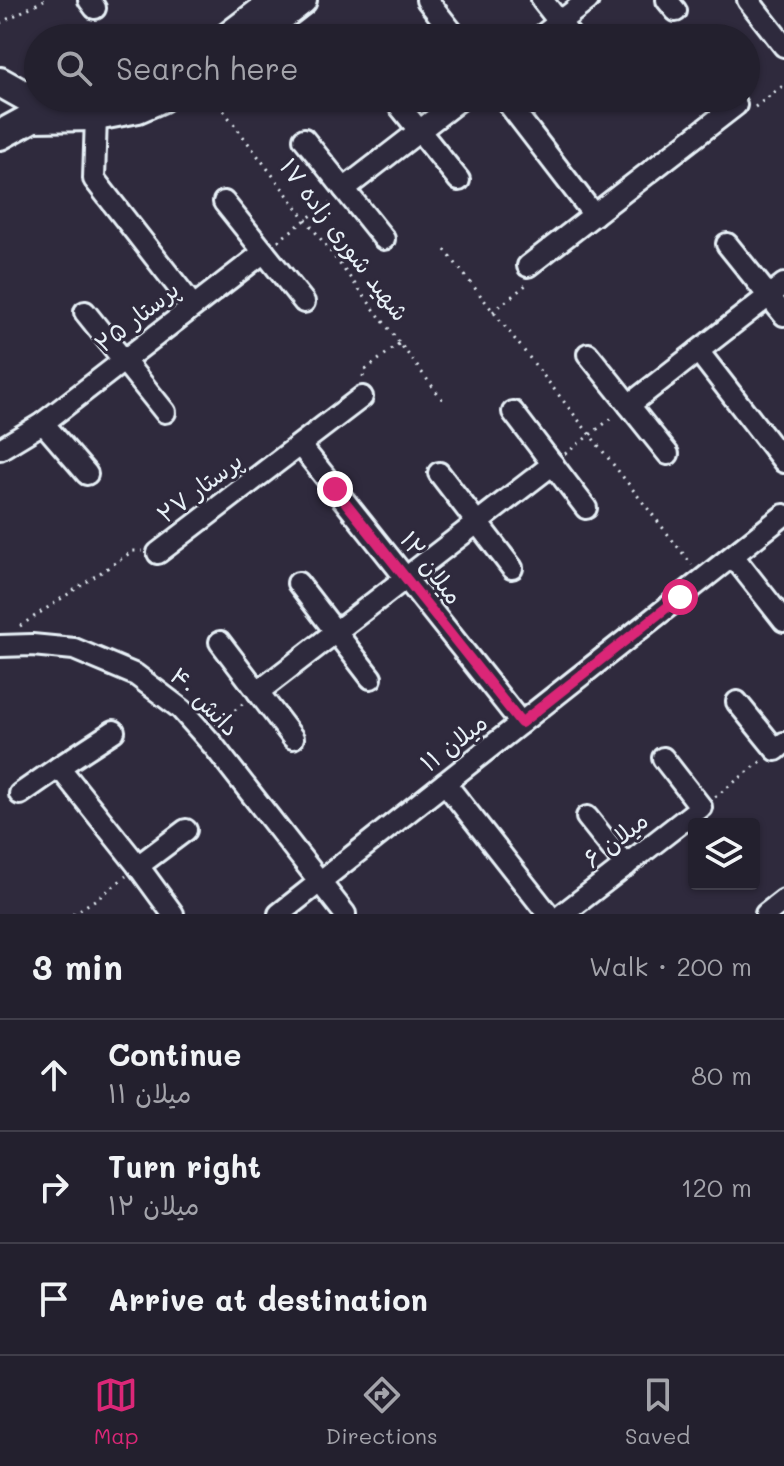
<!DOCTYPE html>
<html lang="en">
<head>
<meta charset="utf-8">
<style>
	:root { --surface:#23202e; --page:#2f2d3a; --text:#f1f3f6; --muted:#a3a3aa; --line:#403e4a; --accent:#db2777 }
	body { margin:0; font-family:Mali,"Playpen Sans Arabic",sans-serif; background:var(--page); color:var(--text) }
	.controls { position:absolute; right:24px; bottom:24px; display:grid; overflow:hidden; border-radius:8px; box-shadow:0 2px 6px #0004 }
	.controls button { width:72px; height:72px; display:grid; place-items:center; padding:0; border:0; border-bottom:2px solid var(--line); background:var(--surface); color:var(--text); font:40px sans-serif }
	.stop { position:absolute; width:24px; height:24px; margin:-18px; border:6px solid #db2777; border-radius:50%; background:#fff }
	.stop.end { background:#db2777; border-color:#fff; box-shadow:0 2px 8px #0008 }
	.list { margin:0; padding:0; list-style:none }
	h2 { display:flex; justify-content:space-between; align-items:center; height:104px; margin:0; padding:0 32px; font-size:34px }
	h2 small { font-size:26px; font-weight:400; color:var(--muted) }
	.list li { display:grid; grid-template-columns:52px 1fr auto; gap:24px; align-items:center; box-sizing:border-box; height:112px; padding:0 32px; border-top:2px solid var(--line) }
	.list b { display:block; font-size:30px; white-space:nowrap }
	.list p { margin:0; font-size:26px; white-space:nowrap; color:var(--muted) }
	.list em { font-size:26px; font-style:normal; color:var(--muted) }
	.icon { flex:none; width:44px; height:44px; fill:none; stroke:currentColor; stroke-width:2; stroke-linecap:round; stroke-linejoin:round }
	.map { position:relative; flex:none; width:784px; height:914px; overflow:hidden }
	.search { position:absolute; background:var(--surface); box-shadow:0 2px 6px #0004; left:24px; right:24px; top:24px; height:88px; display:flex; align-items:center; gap:20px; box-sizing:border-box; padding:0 28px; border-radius:44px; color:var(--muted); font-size:30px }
	.sheet { height:440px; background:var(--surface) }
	nav { display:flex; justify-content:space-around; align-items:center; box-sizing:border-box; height:112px; border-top:2px solid var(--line); background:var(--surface); font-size:22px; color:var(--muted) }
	nav a { display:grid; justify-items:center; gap:4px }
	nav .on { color:var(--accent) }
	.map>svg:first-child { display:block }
</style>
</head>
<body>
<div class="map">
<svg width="784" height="914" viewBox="0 0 784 914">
	<rect width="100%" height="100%" fill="#2f2a3d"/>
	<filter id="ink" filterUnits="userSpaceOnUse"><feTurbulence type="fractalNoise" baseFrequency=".0125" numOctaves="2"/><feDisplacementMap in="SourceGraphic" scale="16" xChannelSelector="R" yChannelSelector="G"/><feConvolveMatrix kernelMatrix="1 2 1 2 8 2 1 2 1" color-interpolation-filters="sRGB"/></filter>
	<g filter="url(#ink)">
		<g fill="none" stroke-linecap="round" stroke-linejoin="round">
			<defs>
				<g id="street">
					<polyline points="89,0 95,8"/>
					<polyline points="427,0 457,38"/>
					<polyline points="542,0 572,38"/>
					<polyline points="667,0 676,11"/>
					<polyline points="748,0 784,46"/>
					<polyline points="539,38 588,0"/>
					<polyline points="393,98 459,180"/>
					<polyline points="504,98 594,215"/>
					<polyline points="96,116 94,179 193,306"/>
					<polyline points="304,139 384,239"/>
					<polyline points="344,189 462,98"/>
					<polyline points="224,202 304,302"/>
					<polyline points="727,244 784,315"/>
					<polyline points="528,266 736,105"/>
					<polyline points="85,312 165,412"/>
					<polyline points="698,351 784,462"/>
					<polyline points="588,354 668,454"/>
					<polyline points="629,405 784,284"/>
					<polyline points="513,412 586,508"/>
					<polyline points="43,423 264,252"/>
					<polyline points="300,445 521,723"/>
					<polyline points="0,449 43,423 87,474"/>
					<polyline points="439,473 512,568"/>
					<polyline points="158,553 362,397"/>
					<polyline points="733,556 784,621"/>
					<polyline points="298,583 371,678"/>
					<polyline points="220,642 293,738"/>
					<polyline points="0,646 32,645 74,649 136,675 181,709 213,745 345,914"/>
					<polyline points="258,692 553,464"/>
					<polyline points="737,702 776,750 784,743"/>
					<polyline points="114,731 59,767 138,866 173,914"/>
					<polyline points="445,783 548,914"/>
					<polyline points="20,794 59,767"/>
					<polyline points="587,817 626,866"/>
					<polyline points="138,866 186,830"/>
					<polyline points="279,914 784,515"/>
					<polyline points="563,914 701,807 663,758"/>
					<polyline points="766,914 784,900"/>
				</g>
				<g id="secondary">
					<polyline points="266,28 302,0"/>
					<polyline points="227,38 277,0"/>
					<polyline points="0,82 34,101 64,101"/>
					<polyline points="0,135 33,117 96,116 138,108 161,98"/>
				</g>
			</defs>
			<use href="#street" stroke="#e8f1f8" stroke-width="26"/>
			<use href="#secondary" stroke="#e8f1f8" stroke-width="34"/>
			<g stroke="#e8f1f8" stroke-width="3" stroke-dasharray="2 6" stroke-linecap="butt">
				<polyline points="0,23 44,0"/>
				<polyline points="214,98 445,403"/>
				<polyline points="755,107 784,85"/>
				<polyline points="278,241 329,202"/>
				<polyline points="445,250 692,565"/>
				<polyline points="493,312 527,284"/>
				<polyline points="363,377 364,371 400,343"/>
				<polyline points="565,454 613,417"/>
				<polyline points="20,626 133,551 142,551"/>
				<polyline points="216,725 245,702"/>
				<polyline points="715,797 763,760"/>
				<polyline points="73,914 101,896 126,876"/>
			</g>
			<use href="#street" stroke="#2f2a3d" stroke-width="20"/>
			<use href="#secondary" stroke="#2f2a3d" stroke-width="28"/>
		</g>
	</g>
	<g fill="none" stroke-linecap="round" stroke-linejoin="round" filter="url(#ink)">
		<polyline stroke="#db2777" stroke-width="10" points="335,489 521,723 680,597"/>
	</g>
	<g text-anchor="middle" stroke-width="6" stroke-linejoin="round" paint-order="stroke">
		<g font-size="24" fill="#e8f1f8" stroke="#2f2a3d">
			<text transform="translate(344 240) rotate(53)" y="8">شهید شوری زاده ۱۷</text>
			<text transform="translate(137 317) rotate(-38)" y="8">پرستار ۲۵</text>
			<text transform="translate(200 488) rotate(-37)" y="8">پرستار ۲۷</text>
			<text transform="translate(431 568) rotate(52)" y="8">میلان ۱۲</text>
			<text transform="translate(204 702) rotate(45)" y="8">دانش ۴۰</text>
			<text transform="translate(454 743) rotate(-38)" y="8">میلان ۱۱</text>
			<text transform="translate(616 840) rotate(-38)" y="8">میلان ۶</text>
		</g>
	</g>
</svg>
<div class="controls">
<button><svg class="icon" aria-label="layers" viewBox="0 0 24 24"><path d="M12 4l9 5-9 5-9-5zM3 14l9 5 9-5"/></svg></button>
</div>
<div class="stop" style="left:680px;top:597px"></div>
<div class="stop end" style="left:335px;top:489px"></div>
<div class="search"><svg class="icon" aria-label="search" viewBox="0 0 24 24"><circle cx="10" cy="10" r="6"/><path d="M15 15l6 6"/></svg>Search here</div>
</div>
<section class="sheet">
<h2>3 min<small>Walk · 200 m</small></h2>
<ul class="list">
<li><svg class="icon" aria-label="ahead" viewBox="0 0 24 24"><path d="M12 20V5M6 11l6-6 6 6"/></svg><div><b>Continue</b><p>میلان ۱۱</p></div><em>80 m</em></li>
<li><svg class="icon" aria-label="right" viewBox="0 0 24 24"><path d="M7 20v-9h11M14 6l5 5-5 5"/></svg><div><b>Turn right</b><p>میلان ۱۲</p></div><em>120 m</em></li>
<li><svg class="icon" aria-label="arrive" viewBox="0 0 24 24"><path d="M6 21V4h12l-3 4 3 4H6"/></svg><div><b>Arrive at destination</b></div></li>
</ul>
</section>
<nav>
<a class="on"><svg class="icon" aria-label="map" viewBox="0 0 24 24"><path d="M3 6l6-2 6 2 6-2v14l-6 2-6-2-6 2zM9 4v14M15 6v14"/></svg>Map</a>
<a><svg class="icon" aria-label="directions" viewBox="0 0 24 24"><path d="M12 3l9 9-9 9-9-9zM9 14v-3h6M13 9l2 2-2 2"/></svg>Directions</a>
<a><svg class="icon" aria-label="saved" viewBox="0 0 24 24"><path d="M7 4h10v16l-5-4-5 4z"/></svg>Saved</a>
</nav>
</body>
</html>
